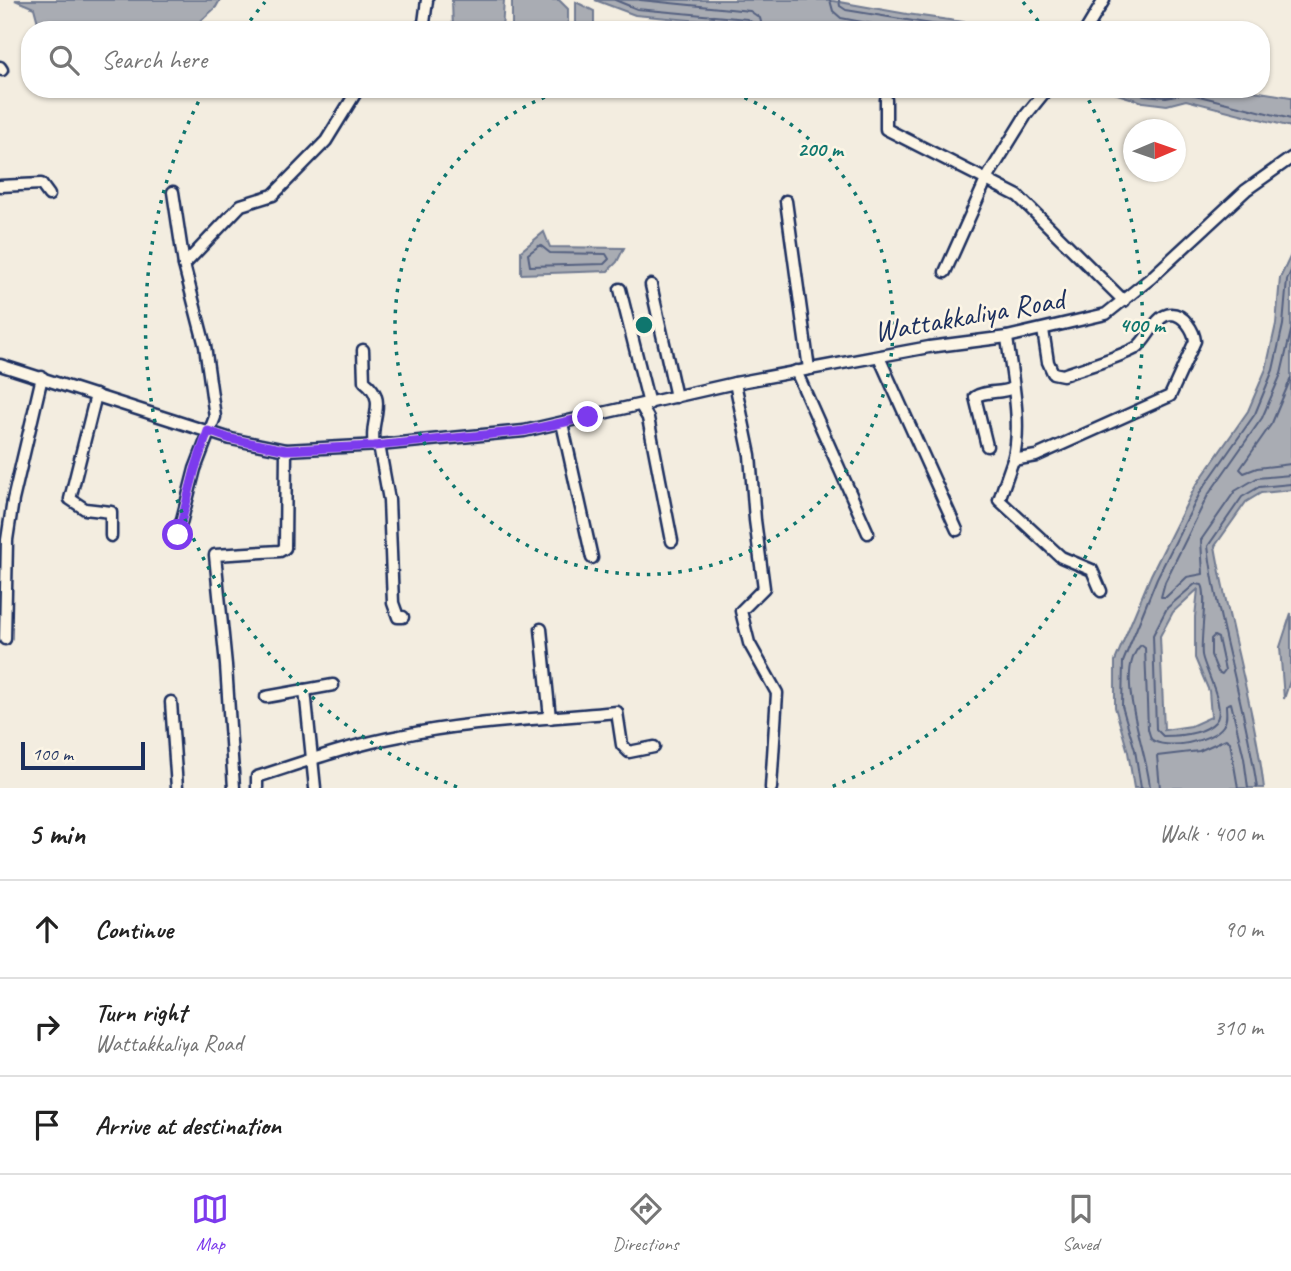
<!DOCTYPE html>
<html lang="en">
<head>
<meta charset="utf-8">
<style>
	:root { --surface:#fff; --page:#f2f2f2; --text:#222; --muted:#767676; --line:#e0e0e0; --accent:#7c3aed }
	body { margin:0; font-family:Caveat,sans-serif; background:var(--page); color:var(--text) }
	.compass { position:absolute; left:1123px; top:119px; width:63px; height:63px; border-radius:50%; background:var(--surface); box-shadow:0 2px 5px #0004; rotate:88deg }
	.scale { position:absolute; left:21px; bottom:18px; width:124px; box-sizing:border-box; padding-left:7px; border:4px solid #1b2f5e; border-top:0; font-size:19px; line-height:24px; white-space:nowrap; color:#1b2f5e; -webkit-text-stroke:5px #fcf5e5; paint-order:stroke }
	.stop { position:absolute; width:21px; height:21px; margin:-16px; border:5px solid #7c3aed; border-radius:50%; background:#fff }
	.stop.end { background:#7c3aed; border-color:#fff; box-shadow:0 2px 7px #0008 }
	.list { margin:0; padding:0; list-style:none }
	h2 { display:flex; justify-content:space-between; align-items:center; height:91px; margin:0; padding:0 28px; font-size:30px }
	h2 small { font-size:23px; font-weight:400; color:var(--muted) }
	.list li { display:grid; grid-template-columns:46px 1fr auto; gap:21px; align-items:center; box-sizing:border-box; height:98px; padding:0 28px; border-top:2px solid var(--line) }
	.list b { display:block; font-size:26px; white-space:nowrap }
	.list p { margin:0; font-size:23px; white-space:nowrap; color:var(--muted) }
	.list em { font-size:23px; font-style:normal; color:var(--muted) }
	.icon { flex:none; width:38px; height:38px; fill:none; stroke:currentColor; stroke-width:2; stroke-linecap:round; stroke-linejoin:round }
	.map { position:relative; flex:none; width:1291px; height:788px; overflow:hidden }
	.search { position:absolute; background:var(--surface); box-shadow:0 2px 5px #0004; left:21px; right:21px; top:21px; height:77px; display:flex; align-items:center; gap:18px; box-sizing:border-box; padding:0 24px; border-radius:28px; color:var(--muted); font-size:26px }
	.sheet { height:385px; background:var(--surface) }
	nav { display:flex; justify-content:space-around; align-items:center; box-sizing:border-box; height:98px; border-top:2px solid var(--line); background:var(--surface); font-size:19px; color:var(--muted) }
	nav a { display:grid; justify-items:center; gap:4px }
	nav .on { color:var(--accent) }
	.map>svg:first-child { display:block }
</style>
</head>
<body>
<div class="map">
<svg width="1291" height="788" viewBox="0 0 1291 788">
	<rect width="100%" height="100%" fill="#f3ede0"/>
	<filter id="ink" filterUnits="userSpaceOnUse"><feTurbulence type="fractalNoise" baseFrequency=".0143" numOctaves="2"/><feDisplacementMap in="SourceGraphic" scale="14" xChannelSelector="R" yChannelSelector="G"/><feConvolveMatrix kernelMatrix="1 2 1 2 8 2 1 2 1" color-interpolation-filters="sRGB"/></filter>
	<g filter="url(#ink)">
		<g fill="#a9acb3" stroke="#707a91" stroke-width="2" fill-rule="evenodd">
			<polygon points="15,0 220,0 216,7 191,30 40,30 34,8"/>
			<polygon points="452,0 504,0 502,30 453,30"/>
			<polygon points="512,0 559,0 568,9 568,30 512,30"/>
			<polygon points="595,0 828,0 907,14 991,26 1004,30 771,30 712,22 635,15"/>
			<polygon points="576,2 594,11 594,30 576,30"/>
			<polygon points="1090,89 1241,89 1291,97 1291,127 1186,100 1167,105 1143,102 1111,92"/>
			<polygon points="544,232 550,247 624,248 617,262 608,271 521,274 521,251"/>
			<path d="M1291,255V490L1261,493L1246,502L1215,546C1229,627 1254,706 1264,788H1134L1128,752L1115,707V661L1151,575L1195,487L1248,411L1266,369L1276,324L1280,278ZM1198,589L1195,617V658L1209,691L1211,717L1191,726L1164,730L1160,636L1173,612Z"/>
			<polygon points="1291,613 1291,678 1284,699 1280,647"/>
		</g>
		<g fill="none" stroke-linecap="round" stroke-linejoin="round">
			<g stroke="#546180" stroke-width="2">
				<polyline points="615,0 637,9 747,19 753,23 754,30"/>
				<polyline points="640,0 750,11 760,18 763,30"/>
				<polyline points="830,0 833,11 841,18 904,30"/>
				<polyline points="839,0 840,6 846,10 968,30"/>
				<polyline points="1124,89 1144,95 1166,97 1187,93 1291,119"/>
				<polygon points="540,245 550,253 606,254 609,259 604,264 530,266 528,254"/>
				<polyline points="1291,331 1281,374 1262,418 1208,495 1165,582 1161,597 1166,597 1187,577 1203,574 1201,540 1235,491 1257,478 1291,475"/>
				<polyline points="1291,378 1272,423 1240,469 1244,473 1257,468 1291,464"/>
				<path d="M1195,584L1202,585C1208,594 1200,639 1202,655C1204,669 1228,709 1215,722C1204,734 1178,736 1163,736L1156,729L1153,635L1167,608Z"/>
				<polygon points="1214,636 1218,638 1225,670 1222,674 1218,672 1211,655 1211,639"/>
				<polyline points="1141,788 1135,750 1122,706 1123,662 1157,578 1201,491 1255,414 1273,370 1283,325 1287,280 1291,271"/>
				<path d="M1150,788C1148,752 1112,672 1141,645L1145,648L1148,729L1151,739C1165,751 1212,742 1223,726C1228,720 1226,712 1226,705L1231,703L1244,758L1248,788"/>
				<polyline points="1160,788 1157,756 1199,751 1226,739 1230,742 1238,788"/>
				<path d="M1257,788C1246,706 1218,628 1208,546L1242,497L1259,487L1291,484"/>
			</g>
			<defs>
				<g id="minor">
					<polyline points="417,30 424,23 427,0"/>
					<polyline points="1086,30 1104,0"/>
					<polyline points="0,67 2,70"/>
					<polyline points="886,99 886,129 1018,196 1124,301"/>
					<polyline points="0,186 41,184 49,195"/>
					<polyline points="173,192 184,265 205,346 215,417 195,469 178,535"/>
					<polyline points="786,201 809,369"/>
					<polyline points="184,265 241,205 273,195 326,141 358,89"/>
					<polyline points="945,272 987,178 1026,115 1047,89"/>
					<polyline points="651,285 676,397"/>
					<polyline points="620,289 649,404"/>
					<path d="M1007,337C1011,374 1023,424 1013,460L1036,456L1170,396L1195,341C1194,331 1184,314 1171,314C1155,315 1148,340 1136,348C1115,359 1085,367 1063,375L1053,373L1048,362L1043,330"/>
					<path d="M363,350L364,381C390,401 368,420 374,446"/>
					<polyline points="879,357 957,530"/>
					<polyline points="0,365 231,439 286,450 379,445 524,431 735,383 929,347 1007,337 1106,314 1151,278 1246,190 1291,158"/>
					<polyline points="796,371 868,533"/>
					<polyline points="735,383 750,455 755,520 764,588 741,611 749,643 777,693 771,788"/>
					<polyline points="96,395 70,499 85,509 111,512 111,536"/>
					<polyline points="641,406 648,418 672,541"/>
					<polyline points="562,423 592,558"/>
					<polyline points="379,445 389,500 393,603 398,617 403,617"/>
					<path d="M987,446L975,397C985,390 1000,394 1013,388"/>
					<polyline points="1013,460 999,500 1061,557 1092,570 1101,591"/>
					<polyline points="541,629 550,718"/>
					<polyline points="5,639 7,540 13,500 42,377"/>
					<polyline points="305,690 315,788"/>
					<polyline points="266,697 333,685"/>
					<polyline points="171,702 177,788"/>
					<polyline points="234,788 226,665 215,555 280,551 285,548 286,450"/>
					<path d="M257,788V777C304,762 351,745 400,736C469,721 547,719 617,712L622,745L629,752L654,747"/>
				</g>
			</defs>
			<use href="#minor" stroke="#1b2f5e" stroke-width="15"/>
			<use href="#minor" stroke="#fcf5e5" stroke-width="10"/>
		</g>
	</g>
	<g fill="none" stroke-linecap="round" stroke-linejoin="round" filter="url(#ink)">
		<polyline stroke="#7c3aed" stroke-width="9" points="178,535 195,469 208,431 231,439 286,450 374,446 524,431 588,417"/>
	</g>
	<g fill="none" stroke="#0f766e" stroke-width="3.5" stroke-dasharray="3.5 7">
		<path d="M725 90A249 249 0 1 1 563 90"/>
		<path d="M457 787A498 498 0 0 1 204 91M244 29A498 498 0 0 1 265 2M1023 2A498 498 0 0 1 1044 29M1084 91A498 498 0 0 1 831 787"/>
	</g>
	<g text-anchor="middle" stroke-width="5" stroke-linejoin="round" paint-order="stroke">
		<g font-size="30" fill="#1b2f5e" stroke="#fcf5e5">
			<text transform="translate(969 315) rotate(-10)" y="10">Wattakkaliya Road</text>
		</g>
	</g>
	<circle cx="644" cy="325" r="10" fill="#0f766e" stroke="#fcf5e5" stroke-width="3.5"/>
	<g font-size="21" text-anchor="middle" font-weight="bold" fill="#0f766e" stroke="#fcf5e5" stroke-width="5" stroke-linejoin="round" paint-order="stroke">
		<text x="820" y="156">200 m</text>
		<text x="1142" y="332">400 m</text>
	</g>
</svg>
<svg class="compass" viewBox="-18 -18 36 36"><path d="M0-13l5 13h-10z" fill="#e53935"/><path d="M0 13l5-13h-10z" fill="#767676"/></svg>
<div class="scale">100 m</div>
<div class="stop" style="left:178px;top:535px"></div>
<div class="stop end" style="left:588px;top:417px"></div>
<div class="search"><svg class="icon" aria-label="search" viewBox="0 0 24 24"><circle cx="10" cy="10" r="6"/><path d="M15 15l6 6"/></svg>Search here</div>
</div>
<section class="sheet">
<h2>5 min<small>Walk · 400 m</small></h2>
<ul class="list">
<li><svg class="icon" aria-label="ahead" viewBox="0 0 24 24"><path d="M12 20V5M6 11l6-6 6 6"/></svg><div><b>Continue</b></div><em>90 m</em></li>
<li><svg class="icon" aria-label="right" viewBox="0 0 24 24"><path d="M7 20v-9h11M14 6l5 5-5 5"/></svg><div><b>Turn right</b><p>Wattakkaliya Road</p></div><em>310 m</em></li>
<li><svg class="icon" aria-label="arrive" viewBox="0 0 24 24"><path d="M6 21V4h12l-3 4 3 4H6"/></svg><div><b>Arrive at destination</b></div></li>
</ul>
</section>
<nav>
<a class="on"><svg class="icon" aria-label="map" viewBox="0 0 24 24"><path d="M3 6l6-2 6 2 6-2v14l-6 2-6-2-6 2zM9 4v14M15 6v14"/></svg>Map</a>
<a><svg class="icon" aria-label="directions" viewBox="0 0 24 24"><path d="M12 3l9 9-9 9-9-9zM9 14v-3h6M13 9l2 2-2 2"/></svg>Directions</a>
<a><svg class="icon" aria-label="saved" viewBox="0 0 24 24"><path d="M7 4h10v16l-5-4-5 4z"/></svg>Saved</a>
</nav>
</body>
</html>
